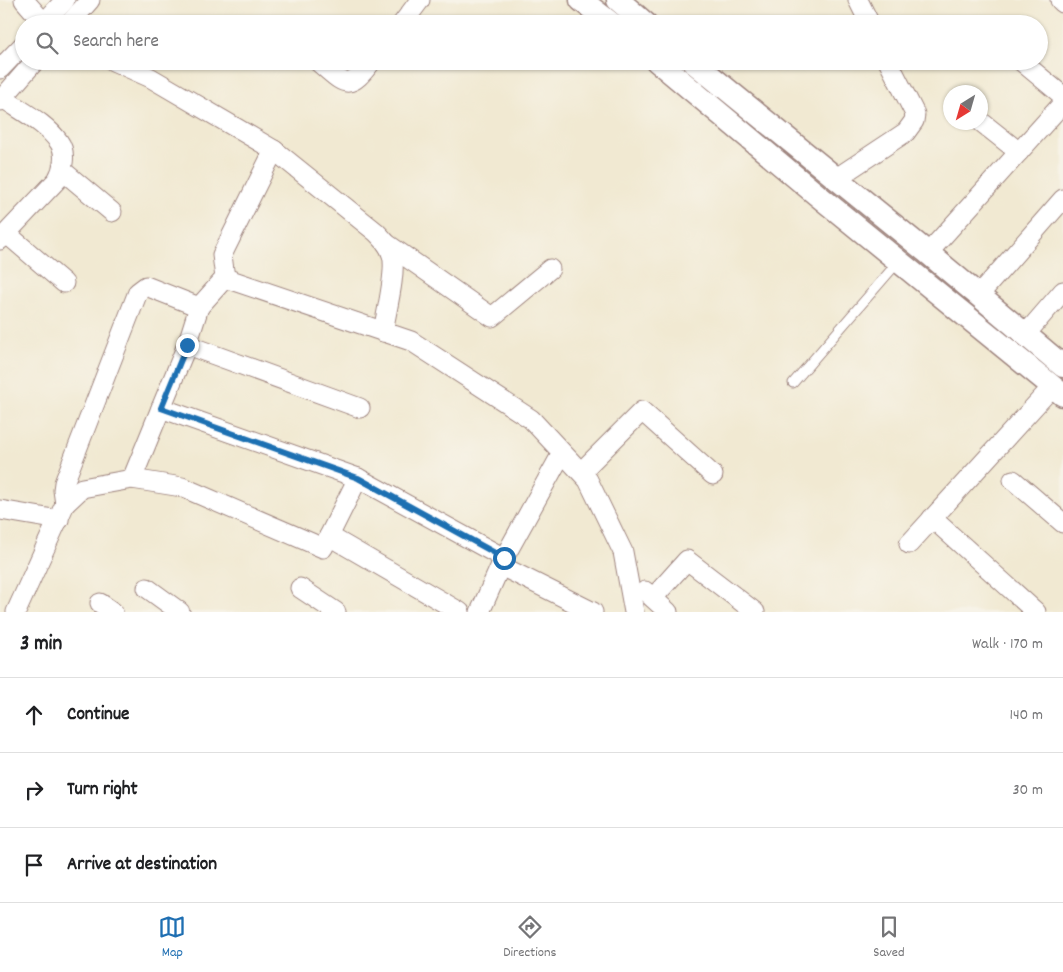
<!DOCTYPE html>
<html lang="en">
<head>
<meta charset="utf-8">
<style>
	:root { --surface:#fff; --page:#f2f2f2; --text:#202124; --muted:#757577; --line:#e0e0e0; --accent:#1f6fb2 }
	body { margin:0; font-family:Dekko,sans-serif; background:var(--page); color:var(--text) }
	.compass { position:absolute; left:943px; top:85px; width:45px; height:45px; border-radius:50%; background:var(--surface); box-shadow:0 1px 4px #0004; rotate:217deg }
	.stop { position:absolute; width:15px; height:15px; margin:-11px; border:4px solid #1f6fb2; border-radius:50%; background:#fff }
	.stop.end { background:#1f6fb2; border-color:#fff; box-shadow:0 1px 5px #0008 }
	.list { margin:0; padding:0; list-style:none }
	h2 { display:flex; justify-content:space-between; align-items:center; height:65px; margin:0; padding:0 20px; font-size:21px }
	h2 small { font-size:16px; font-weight:400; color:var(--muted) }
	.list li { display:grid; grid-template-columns:32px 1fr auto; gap:15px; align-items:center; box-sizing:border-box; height:75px; padding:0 20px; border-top:1px solid var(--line) }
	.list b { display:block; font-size:19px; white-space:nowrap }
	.list em { font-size:16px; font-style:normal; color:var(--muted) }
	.icon { flex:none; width:28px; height:28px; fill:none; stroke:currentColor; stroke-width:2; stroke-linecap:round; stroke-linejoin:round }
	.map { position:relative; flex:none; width:1063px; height:612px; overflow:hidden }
	.search { position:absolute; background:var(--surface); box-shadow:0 1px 4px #0004; left:15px; right:15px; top:15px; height:55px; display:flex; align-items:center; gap:12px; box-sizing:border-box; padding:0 18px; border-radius:28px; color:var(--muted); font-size:19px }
	.sheet { height:290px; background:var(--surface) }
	nav { display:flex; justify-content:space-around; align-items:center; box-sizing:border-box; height:70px; border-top:1px solid var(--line); background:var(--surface); font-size:14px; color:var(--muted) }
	nav a { display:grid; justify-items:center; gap:2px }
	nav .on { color:var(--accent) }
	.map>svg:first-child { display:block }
</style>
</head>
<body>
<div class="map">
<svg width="1063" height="612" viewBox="0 0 1063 612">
	<rect width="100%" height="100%" fill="#f7f3e8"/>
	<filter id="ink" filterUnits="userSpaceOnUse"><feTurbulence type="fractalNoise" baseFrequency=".02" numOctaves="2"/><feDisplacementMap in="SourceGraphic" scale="10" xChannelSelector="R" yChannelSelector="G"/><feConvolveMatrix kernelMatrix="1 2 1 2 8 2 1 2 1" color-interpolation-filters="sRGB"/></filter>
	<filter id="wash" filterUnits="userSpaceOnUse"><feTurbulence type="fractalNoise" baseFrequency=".0096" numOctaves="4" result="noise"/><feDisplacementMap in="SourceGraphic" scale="20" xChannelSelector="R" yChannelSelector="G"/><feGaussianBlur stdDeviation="1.12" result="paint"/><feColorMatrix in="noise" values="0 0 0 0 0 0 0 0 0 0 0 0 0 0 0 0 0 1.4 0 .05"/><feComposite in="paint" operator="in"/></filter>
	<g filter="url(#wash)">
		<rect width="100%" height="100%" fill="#f1e9d2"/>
	</g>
	<g filter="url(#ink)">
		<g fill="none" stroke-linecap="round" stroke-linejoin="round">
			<defs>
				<polyline id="service" points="793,383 898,262"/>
				<g id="minor">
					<polyline points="24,0 44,23"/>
					<polyline points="858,0 870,24"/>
					<polyline points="1060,0 1063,3"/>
					<polyline points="43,24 65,0"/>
					<polyline points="69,24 90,0"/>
					<polyline points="402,24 420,0"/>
					<path d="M113,61L151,78L274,150L376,232C383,239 389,245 392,255C397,271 386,313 383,332"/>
					<path d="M317,61C345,84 347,94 372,61"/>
					<polyline points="1021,61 1063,96"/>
					<polyline points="0,69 24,44"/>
					<polyline points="0,101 35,61"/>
					<polyline points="980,121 1019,152"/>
					<polyline points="63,171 112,212"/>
					<polyline points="835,179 906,132 914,121 915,114 888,61"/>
					<polyline points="7,234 64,283"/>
					<path d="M0,240L57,180C63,170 67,153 59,142C46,123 21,111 3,98"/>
					<polyline points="386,243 492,317 550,269"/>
					<polyline points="928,253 1063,103"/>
					<polyline points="225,278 222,255 274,150"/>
					<polyline points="978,296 1063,199"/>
					<polyline points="199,307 187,345 161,408 358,478 504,558 480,612"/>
					<polyline points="1025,335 1063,291"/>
					<polyline points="187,345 360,408"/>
					<polyline points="581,472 642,411 713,475"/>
					<polyline points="132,479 161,408"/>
					<polyline points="1013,480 1063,523"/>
					<polyline points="65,504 63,490 64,483 138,292 146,286 199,307 225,278 411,341 531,419 588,480 623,552 634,612"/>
					<polyline points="0,510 59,520"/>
					<polyline points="932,518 1036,612"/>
					<polyline points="329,536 460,612"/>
					<polyline points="909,544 1053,386"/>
					<polyline points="504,558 562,453"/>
					<polyline points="501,566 593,612"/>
					<polyline points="147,588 180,612"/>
					<polyline points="300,588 336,612"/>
					<polyline points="645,591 668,612"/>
					<polyline points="653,598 687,560 755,612"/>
					<polyline points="100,603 113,612"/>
					<polyline points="16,612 65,504 82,488 132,479 182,487 323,548 358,478"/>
				</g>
				<g id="tertiary">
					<polyline points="581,0 612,24"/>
					<polyline points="618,0 646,24"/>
					<polyline points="657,61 816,194 1063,395"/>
					<polyline points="692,61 928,253 1063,366"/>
				</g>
			</defs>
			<use href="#service" stroke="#9e847e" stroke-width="11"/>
			<use href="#minor" stroke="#9e847e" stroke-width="21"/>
			<use href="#tertiary" stroke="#9e847e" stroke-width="25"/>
			<use href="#service" stroke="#fff" stroke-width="9"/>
			<use href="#minor" stroke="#fff" stroke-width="19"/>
			<use href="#tertiary" stroke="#fff" stroke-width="22"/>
		</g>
	</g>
	<g fill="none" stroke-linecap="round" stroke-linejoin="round" filter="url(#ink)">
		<polyline stroke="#1f6fb2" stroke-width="6" points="187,345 161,408 358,478 504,558"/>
	</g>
</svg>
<svg class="compass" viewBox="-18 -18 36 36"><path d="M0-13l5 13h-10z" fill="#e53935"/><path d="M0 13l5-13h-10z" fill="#757577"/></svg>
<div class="stop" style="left:504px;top:558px"></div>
<div class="stop end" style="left:187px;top:345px"></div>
<div class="search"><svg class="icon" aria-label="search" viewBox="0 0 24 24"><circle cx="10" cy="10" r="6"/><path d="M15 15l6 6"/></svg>Search here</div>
</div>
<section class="sheet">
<h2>3 min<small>Walk · 170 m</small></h2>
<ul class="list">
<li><svg class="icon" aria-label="ahead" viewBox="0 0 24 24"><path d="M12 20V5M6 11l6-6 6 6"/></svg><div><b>Continue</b></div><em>140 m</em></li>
<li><svg class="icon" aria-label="right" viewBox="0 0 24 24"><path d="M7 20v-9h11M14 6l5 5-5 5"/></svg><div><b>Turn right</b></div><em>30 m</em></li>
<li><svg class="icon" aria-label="arrive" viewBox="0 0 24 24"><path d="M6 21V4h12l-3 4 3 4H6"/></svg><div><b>Arrive at destination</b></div></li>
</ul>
</section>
<nav>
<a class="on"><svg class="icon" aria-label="map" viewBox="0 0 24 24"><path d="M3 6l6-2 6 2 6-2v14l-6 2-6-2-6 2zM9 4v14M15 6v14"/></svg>Map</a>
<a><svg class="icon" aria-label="directions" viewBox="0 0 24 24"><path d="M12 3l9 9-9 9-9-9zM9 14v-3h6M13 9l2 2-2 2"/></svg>Directions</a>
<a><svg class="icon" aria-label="saved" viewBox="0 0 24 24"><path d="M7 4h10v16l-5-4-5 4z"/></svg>Saved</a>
</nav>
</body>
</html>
